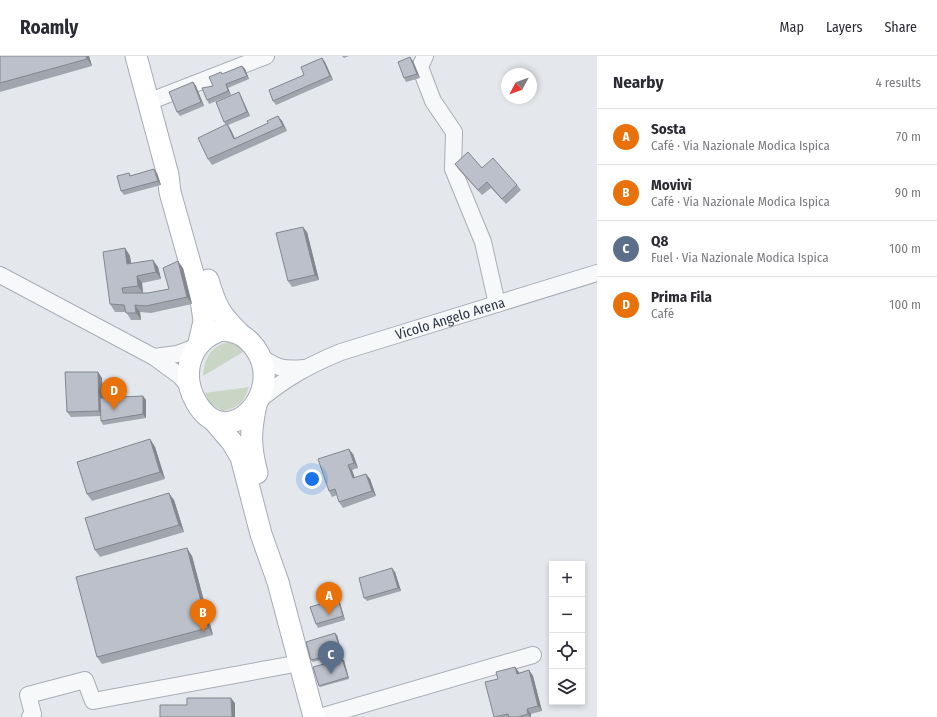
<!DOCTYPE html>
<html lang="en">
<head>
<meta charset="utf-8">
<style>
	:root { --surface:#fff; --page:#f2f2f3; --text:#2b2b33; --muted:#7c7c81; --line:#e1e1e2; --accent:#d93025 }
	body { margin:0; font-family:"Fira Sans Condensed",sans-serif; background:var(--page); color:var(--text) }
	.controls { position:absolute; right:12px; bottom:12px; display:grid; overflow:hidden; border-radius:0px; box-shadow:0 2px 6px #0003 }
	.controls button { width:36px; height:36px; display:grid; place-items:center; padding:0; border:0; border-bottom:1px solid var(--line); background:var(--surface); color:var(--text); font:20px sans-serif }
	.compass { position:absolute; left:501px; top:12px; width:36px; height:36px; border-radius:50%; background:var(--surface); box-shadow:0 2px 6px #0003; rotate:229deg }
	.you { position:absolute; left:312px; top:423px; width:14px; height:14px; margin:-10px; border:3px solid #fff; border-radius:50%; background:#1a73e8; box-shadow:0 0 0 6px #1a73e833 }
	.badge { display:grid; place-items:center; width:26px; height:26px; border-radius:50%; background:var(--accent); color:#fff; font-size:13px; font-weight:700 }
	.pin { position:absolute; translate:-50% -33px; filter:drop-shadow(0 1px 2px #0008) }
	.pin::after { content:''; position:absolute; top:21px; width:14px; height:12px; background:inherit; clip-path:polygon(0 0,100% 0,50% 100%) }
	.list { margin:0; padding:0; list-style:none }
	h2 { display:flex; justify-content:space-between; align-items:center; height:52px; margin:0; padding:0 16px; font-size:17px }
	h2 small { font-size:13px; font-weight:400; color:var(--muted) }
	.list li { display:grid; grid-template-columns:26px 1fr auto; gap:12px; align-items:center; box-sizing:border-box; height:56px; padding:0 16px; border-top:1px solid var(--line) }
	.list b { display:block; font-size:15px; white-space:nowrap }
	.list p { margin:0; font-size:13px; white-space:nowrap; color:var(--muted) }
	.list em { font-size:13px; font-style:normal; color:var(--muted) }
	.icon { flex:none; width:22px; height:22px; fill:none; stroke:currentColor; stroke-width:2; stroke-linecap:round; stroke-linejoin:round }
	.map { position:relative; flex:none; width:597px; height:661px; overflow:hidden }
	header { display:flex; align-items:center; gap:24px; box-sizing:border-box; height:56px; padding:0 20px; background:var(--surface); border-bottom:1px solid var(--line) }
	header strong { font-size:19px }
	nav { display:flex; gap:22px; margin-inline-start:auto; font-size:14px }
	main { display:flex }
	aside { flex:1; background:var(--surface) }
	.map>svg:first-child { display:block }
</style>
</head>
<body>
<header>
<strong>Roamly</strong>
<nav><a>Map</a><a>Layers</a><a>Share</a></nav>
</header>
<main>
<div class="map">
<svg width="597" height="661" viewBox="0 0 597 661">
	<rect width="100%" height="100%" fill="#e4e7ec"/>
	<g fill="#c9d6c5">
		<path d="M229,286L240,291L243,296L203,320C204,302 211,290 229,286Z"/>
		<path d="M249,331C243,347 240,351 223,355L210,348L205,337Z"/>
	</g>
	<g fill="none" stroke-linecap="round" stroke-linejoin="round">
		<defs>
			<g id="minor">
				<polyline points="425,0 420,11 433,45 454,76 453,113 483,186 497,248"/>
				<polyline points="148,46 266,0"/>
				<polyline points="0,219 154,301 180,320 190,332"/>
				<path d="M260,300C276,312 283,314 304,312"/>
				<polyline points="154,301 177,298 196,291"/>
				<path id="s1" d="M258,345C286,322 307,310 341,296L597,217"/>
				<polyline points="30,661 33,658 28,639 85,624 93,645 300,607"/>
				<polyline points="320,661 533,599"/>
			</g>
			<g id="major">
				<polyline points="136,0 168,119 170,136 202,250 204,265 199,287"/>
				<path d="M208,224C216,251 220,258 239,277"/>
				<path d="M222,274C237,275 246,280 255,292C287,336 227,400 196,346C180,317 190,284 222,274Z"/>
				<path d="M256,349C250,376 250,391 257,417"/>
				<polyline points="214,365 232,386 241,401 261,478 278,526 314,661"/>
			</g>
		</defs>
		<use href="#minor" stroke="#a9aeb7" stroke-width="18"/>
		<use href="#major" stroke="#a3abb8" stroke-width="23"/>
		<use href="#minor" stroke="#f7f8fa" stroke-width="16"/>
		<use href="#major" stroke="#fff" stroke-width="21"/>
	</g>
	<g fill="#a1a5ae">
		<polygon points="0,0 89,0 92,10 0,36"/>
		<polygon points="342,0 349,0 344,2"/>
		<polygon points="322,2 325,6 333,24 276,49 273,45 304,19"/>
		<polygon points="413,5 420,22 406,26 404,22"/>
		<polygon points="242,10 245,13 249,23 228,32 231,39 209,48 207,44 222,18"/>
		<polygon points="193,26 196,30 204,50 180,60 177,56"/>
		<polygon points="239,36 241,40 250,60 228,69 231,74 235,83 268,67 278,60 282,65 287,75 212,109 208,103 226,69 224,66"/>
		<polygon points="455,108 482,112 517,129 521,134 506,148 491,132 482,139 459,114"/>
		<polygon points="129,117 131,120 157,117 161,129 124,139 121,135"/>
		<polygon points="307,176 319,224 292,231 288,225"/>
		<polygon points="125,192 130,200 131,207 158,211 161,223 142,227 143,237 148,237 169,233 183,212 192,248 151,257 140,256 141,264 131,264 126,256 115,256 110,248"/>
		<polygon points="98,316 102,322 103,342 143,340 146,344 146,362 103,369 101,365 101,360 71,361 67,356"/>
		<polygon points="150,383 155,391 165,423 92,445 87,438"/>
		<polygon points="353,398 358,412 352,414 355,422 366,418 370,423 376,440 343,452 339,446 337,439 332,441 329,435"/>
		<polygon points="174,444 184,476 100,501 95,494"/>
		<polygon points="192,500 213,579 102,608 97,601"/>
		<polygon points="395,516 401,535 367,545 364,542"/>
		<polygon points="340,547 345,564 318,572 316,568"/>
		<polygon points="337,579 342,598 313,606 311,604"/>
		<polygon points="344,604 349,623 320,631 319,630"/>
		<polygon points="515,611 519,617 529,614 533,620 542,655 531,658 531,661 494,661 498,623"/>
	</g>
	<g fill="#83868d">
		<polygon points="86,0 89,0 92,10 87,3"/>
		<polygon points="410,1 413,5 420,22 417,18"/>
		<polygon points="322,2 325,6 333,24 330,20"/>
		<polygon points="242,10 245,13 249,23 247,20"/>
		<polygon points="193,26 196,30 204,50 201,46"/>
		<polygon points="226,28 228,32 231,39 228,35"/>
		<polygon points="239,36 241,40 250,60 247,56"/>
		<polygon points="278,60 282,65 287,75 283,70"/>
		<polygon points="227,68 231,74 238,89 234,83"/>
		<polygon points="154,113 157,117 161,129 158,125"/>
		<polygon points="303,171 307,176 319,224 315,219"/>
		<polygon points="125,192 130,200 132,215 127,208"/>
		<polygon points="153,204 158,211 161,223 156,216"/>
		<polygon points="178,205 183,212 192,248 187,241"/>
		<polygon points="137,220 142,227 143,237 138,230"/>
		<polygon points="135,249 140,256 141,264 136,257"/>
		<polygon points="98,316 102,322 103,360 99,355"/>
		<polygon points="143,340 146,344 146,362 143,358"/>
		<polygon points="150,383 155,391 165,423 160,416"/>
		<polygon points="349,393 353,398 358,412 354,407"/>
		<polygon points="348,409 352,414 357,428 353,422"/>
		<polygon points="366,418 370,423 376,440 372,435"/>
		<polygon points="169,437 174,444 184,476 179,469"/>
		<polygon points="187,492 192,500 213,579 208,572"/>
		<polygon points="392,512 395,516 401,535 398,532"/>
		<polygon points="338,543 340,547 345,564 343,560"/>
		<polygon points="335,577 337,579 342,598 341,596"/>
		<polygon points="342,603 344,604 349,623 348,621"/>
		<polygon points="515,611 519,616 521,623 517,618"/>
		<polygon points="529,614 533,620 542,655 538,650"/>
		<polygon points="231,642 235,647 235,661 232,661"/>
		<polygon points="527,653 531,658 531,661 530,661 528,658"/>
	</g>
	<g fill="#bbc0ca" stroke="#83868d">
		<polygon points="0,0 86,0 87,3 0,27"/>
		<polygon points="410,1 417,18 404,22 398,6"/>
		<polygon points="322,2 330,20 273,45 269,34 304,19 301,11"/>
		<polygon points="242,10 247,20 226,28 228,35 207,44 202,32 213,30 209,21 221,16 222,18"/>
		<polygon points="193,26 201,46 177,56 169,36"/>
		<polygon points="239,36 247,56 224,66 216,46"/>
		<polygon points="278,60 283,70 208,103 198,82 227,68 234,83 268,67 267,65"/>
		<polygon points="468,96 482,112 493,102 517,129 502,143 487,126 478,134 455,108"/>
		<polygon points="154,113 158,125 121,135 117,120 129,117 130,120"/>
		<polygon points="303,171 315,219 288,225 276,177"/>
		<polygon points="125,192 127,208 153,204 156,216 137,220 138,230 122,232 123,237 148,237 169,233 163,212 178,205 187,241 146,250 135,249 136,257 126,257 124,249 110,248 103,196"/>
		<polygon points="65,316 98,316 99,355 67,356"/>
		<polygon points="143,340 143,358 101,365 100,342"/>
		<polygon points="150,383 160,416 87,438 77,406"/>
		<polygon points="349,393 354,407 348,409 353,422 366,418 372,435 339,446 335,433 329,435 318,403"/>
		<polygon points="169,437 179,469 95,494 85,462"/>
		<polygon points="187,492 208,572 97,601 76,521"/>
		<polygon points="392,512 398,532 364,542 359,522"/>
		<polygon points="338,543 343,560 316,568 310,551"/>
		<polygon points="335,577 341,596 311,604 306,586"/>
		<polygon points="342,603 348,621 319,630 313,611"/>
		<polygon points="515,611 517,618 529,614 538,650 527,653 528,658 518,661 509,661 508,658 494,661 485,626 498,623 496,616"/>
		<polygon points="187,642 231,642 232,661 160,661 160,649 187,649"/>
	</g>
	<g text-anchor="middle" stroke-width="3" stroke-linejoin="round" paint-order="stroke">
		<g font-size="14" fill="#2b3445" stroke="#f4f6f9">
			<text dy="5" stroke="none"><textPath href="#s1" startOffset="211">Vicolo Angelo Arena</textPath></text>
		</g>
	</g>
</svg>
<div class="controls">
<button>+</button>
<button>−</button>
<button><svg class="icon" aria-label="locate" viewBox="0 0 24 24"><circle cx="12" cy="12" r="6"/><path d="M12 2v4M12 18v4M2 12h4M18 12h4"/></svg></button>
<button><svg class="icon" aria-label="layers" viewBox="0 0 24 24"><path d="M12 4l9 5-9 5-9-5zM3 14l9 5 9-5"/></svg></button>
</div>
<svg class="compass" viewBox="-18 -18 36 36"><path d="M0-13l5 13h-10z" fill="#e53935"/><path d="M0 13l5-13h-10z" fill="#7c7c81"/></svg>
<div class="you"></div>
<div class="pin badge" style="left:329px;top:559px;background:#e8710a">A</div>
<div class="pin badge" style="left:203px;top:576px;background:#e8710a">B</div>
<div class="pin badge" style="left:331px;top:618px;background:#5c6f8a">C</div>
<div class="pin badge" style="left:114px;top:354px;background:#e8710a">D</div>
</div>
<aside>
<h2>Nearby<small>4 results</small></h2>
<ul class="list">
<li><span class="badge" style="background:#e8710a">A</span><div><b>Sosta</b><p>Café · Via Nazionale Modica Ispica</p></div><em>70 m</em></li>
<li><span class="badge" style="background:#e8710a">B</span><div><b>Movivì</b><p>Café · Via Nazionale Modica Ispica</p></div><em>90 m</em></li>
<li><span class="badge" style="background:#5c6f8a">C</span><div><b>Q8</b><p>Fuel · Via Nazionale Modica Ispica</p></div><em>100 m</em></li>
<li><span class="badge" style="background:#e8710a">D</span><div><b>Prima Fila</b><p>Café</p></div><em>100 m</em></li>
</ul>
</aside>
</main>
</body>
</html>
